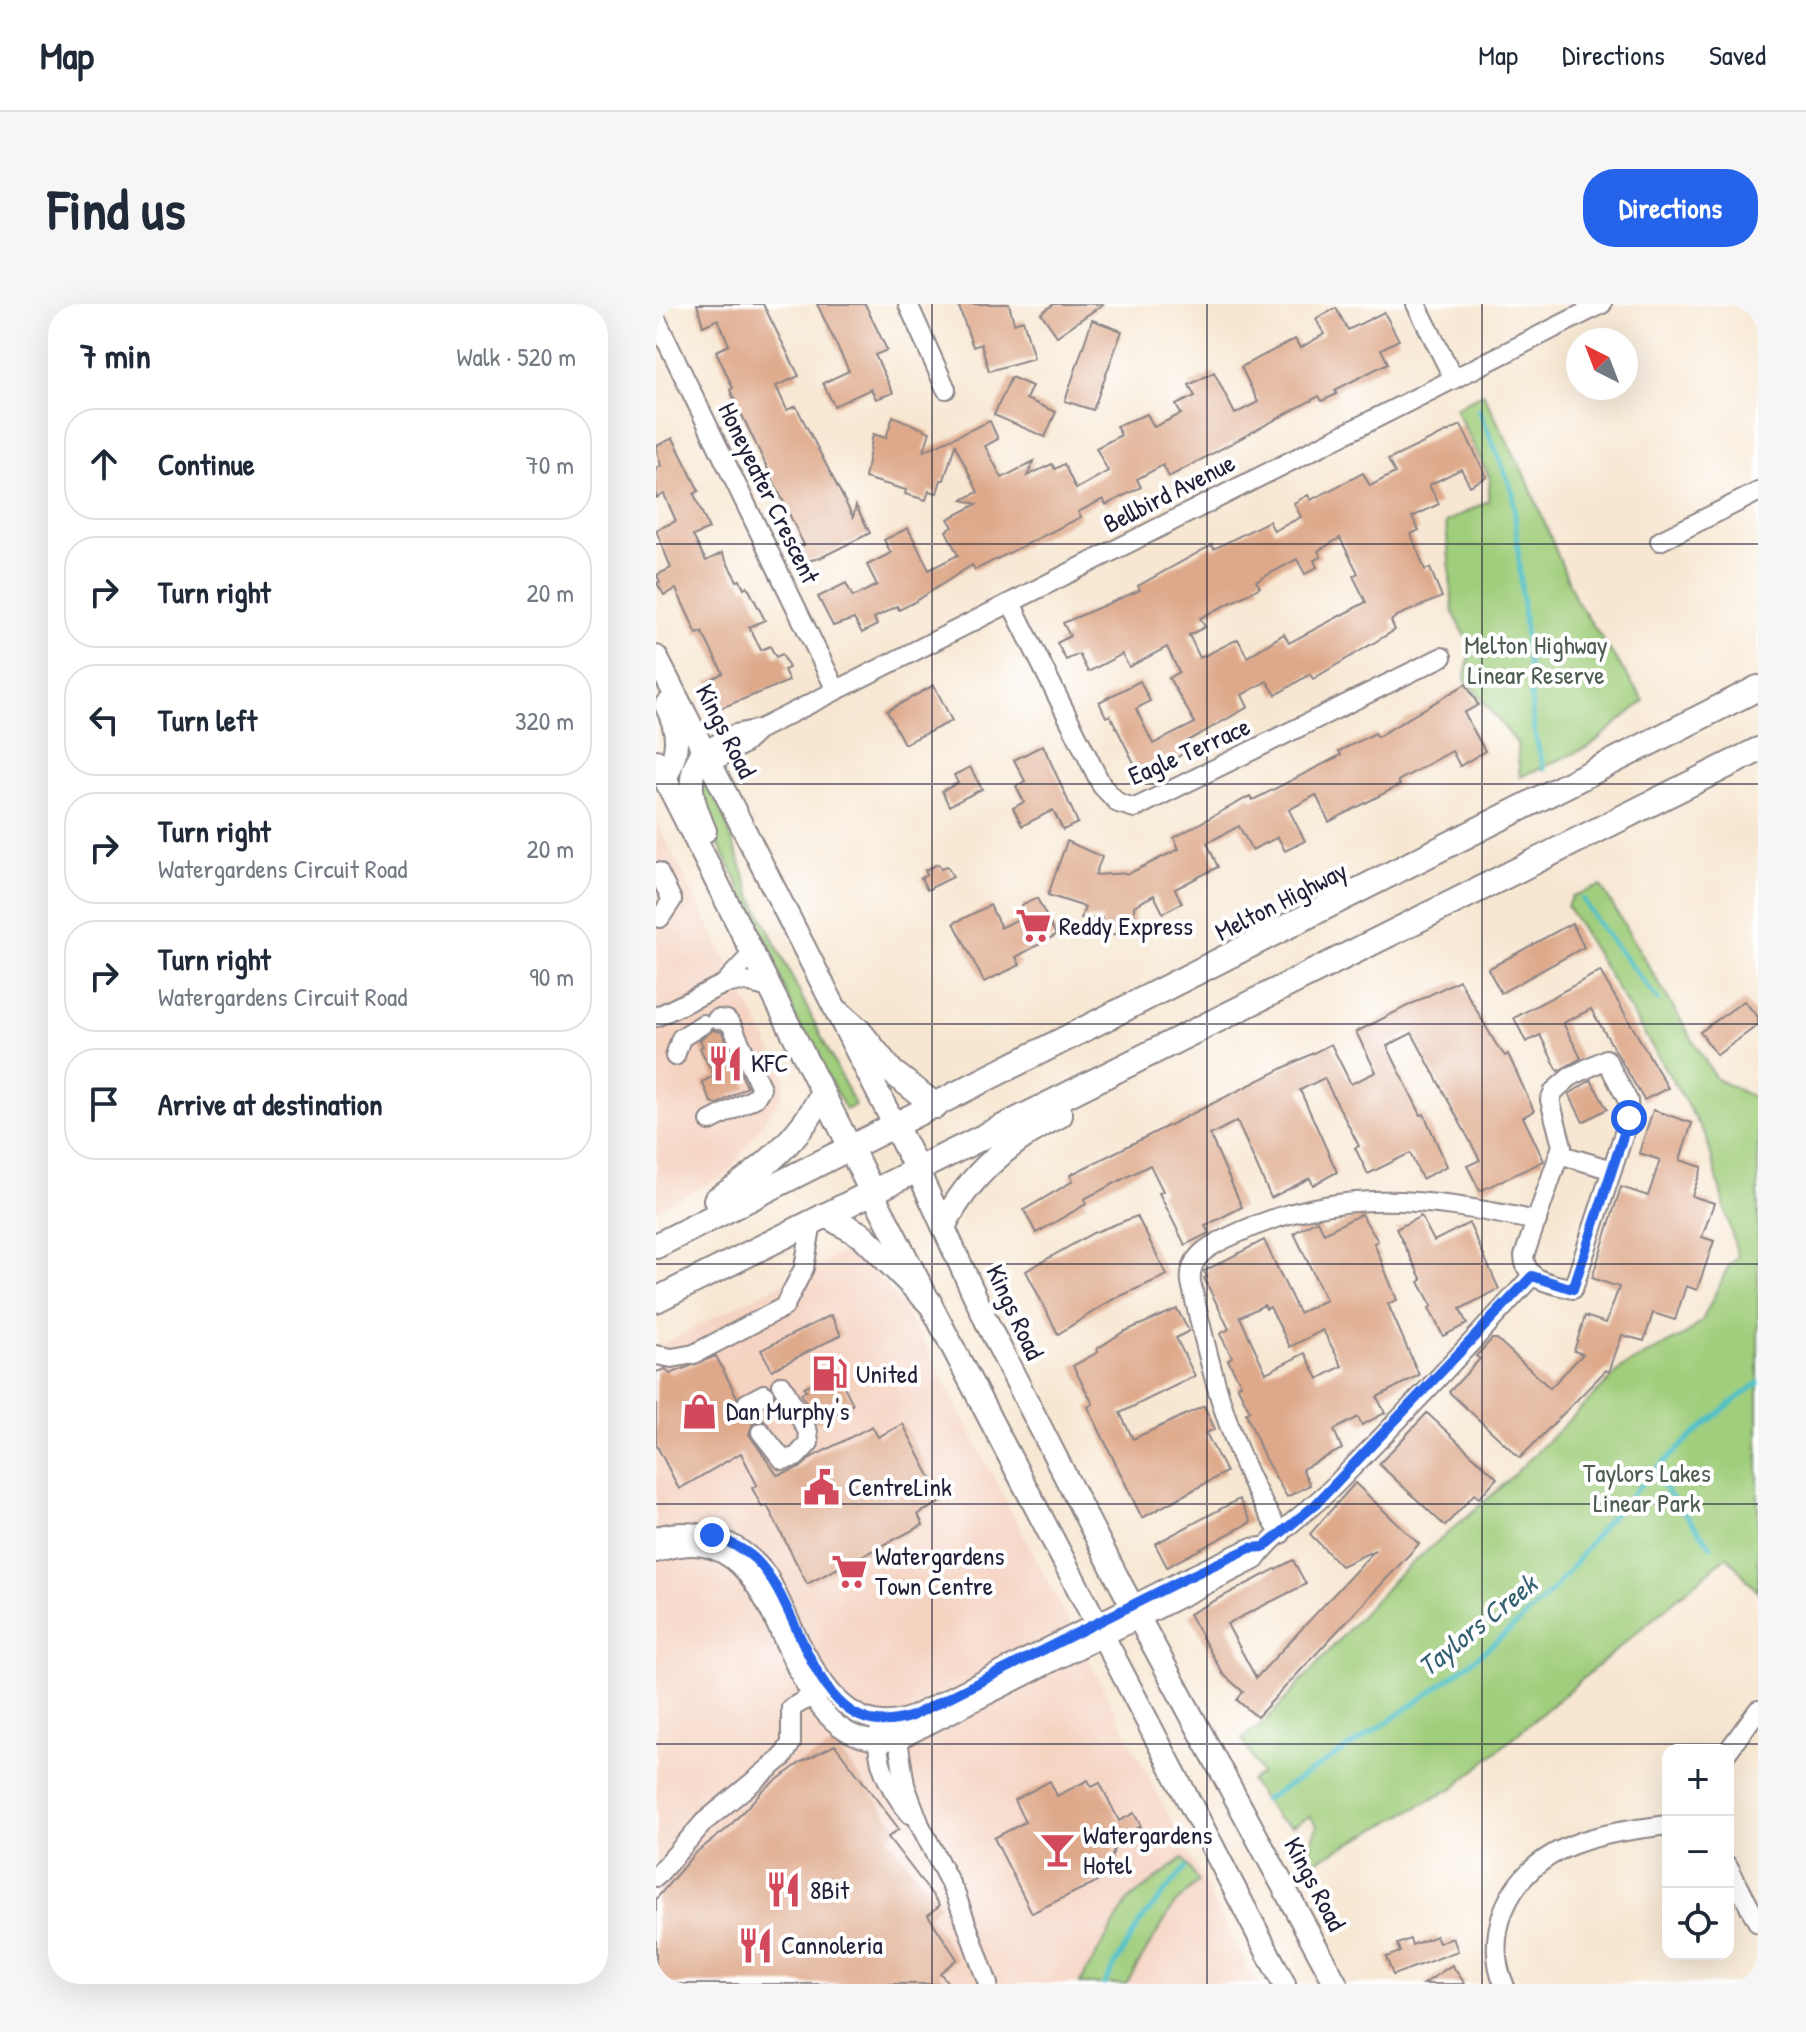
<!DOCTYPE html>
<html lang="en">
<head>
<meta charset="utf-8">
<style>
	:root { --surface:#fff; --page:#f6f6f7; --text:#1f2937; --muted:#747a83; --line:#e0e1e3; --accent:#2563eb }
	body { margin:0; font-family:"Patrick Hand",sans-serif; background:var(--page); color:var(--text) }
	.controls { position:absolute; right:24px; bottom:24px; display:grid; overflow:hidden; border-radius:16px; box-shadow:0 8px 32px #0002 }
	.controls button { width:72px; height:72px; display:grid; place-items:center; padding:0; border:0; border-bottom:2px solid var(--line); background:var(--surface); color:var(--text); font:40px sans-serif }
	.compass { position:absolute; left:910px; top:24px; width:72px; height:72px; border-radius:50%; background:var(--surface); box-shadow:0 8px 32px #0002; rotate:318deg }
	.stop { position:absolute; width:24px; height:24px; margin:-18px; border:6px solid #2563eb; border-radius:50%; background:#fff }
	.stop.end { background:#2563eb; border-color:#fff; box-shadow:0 2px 8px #0008 }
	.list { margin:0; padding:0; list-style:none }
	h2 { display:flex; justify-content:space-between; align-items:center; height:104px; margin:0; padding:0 32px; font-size:34px }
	h2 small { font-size:26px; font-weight:400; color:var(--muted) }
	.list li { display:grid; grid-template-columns:52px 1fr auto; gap:24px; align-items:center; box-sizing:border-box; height:112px; margin:0 16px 16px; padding:0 16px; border:2px solid var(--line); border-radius:32px }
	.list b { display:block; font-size:30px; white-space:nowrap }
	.list p { margin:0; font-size:26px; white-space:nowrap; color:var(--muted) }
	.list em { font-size:26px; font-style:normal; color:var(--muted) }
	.icon { flex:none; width:44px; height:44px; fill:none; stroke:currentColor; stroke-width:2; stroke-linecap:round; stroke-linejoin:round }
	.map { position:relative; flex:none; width:1102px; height:1680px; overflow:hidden; border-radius:32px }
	header { display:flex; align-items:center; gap:48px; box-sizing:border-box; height:112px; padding:0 40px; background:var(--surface); border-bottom:2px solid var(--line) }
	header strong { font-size:38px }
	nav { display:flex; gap:44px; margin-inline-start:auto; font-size:28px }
	.intro { display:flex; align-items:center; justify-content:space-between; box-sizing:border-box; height:192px; padding:0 48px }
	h1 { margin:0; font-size:56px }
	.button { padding:20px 36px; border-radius:32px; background:var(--accent); color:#fff; font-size:28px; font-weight:700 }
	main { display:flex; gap:48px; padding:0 48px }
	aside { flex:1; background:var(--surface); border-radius:32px; box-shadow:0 8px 32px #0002 }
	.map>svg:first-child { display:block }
</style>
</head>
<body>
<header>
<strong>Map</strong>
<nav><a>Map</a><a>Directions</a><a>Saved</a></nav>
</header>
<div class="intro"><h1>Find us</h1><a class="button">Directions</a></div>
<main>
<aside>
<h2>7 min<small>Walk · 520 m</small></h2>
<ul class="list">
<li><svg class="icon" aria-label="ahead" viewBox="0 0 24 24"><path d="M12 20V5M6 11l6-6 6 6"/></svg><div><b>Continue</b></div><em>70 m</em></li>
<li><svg class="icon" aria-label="right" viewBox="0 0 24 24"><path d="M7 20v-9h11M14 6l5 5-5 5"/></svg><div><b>Turn right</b></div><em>20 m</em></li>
<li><svg class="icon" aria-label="left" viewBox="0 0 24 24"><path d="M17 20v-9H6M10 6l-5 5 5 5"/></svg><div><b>Turn left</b></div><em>320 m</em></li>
<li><svg class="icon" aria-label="right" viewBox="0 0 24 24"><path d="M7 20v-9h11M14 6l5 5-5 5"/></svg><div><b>Turn right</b><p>Watergardens Circuit Road</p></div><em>20 m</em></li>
<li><svg class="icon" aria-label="right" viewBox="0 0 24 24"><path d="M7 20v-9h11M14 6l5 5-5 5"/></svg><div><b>Turn right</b><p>Watergardens Circuit Road</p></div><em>90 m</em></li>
<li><svg class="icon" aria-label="arrive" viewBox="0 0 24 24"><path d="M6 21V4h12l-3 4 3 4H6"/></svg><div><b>Arrive at destination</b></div></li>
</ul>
</aside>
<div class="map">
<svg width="1102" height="1680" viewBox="0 0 1102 1680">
	<rect width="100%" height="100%" fill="#fff"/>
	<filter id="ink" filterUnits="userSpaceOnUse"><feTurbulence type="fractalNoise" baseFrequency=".0125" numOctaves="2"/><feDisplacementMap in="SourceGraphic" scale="16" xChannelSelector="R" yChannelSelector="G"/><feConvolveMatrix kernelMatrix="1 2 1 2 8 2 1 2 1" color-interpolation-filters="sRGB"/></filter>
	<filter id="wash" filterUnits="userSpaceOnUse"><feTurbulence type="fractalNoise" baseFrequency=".006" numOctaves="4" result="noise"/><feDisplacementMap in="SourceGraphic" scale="32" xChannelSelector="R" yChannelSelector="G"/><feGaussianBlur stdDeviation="1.8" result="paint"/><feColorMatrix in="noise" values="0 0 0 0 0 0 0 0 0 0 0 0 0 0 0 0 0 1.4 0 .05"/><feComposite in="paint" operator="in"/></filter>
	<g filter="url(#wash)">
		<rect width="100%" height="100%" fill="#f7e7d2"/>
		<g fill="#f5d3c1">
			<polygon points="0,516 130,775 126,791 71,870 0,906"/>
			<polygon points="196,944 238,991 268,1038 600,1680 0,1680 0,1043"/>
		</g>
		<g fill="#a0ce7c" stroke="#61785c" stroke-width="2">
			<polygon points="827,89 872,178 920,296 988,397 933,443 864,473 861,439 809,375 815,342 797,308 790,218 832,197 834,174 799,104"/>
			<polygon points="44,471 61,493 95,590 199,801 190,806 140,715 110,636 48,511"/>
			<polygon points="945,582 1060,775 1099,794 1102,791 1102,1288 1071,1252 799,1483 649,1563 661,1522 654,1512 636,1522 621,1514 594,1477 605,1470 586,1435 609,1418 740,1273 843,1185 967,1063 1031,1030 1046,1017 1072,963 1082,953 1050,832 911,602 916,592"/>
			<polygon points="527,1554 542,1578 518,1601 470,1680 423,1680 472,1597"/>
		</g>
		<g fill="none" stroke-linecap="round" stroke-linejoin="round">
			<g stroke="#51c0c6" stroke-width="5">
				<polyline points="823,105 857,189 878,427 888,465"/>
				<polyline points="927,595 940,617 1002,696"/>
				<polyline points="997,1170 1055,1242"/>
				<path d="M608,1496C707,1436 810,1371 893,1290C916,1267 932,1238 954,1214C998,1165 1048,1118 1102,1079"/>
				<polyline points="448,1680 484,1618 529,1564"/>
			</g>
		</g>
		<g id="blocks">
			<g fill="#dea98a" fill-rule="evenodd">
				<polygon points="41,0 107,0 143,72 120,82 131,106 140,102 197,213 200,202 214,229 164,254 151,257 144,243 148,241 74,86 77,84 60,47 73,41 62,15 47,22"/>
				<polygon points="161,0 209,0 231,46 219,51 237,89 220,95 215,85 178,102 167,79 193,67"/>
				<polygon points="302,0 353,0 358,19 367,16 378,54 333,67 325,40 317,43"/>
				<polygon points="398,0 447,0 401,32 385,9"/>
				<polygon points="680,4 692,26 728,8 743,36 725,45 732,59 679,86 681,90 666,97 663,92 513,173 507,161 481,175 485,183 450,201 447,195 422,208 425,213 319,266 316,261 257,299 243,306 241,302 218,314 221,321 206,329 198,315 177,322 162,293 190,279 197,293 221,281 211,261 235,249 228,236 252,224 273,266 302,251 290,227 297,223 292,215 321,200 306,196 322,188 299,141 288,176 285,176 281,189 273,187 270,196 249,190 250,186 209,174 217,130 230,134 237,112 274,128 268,147 334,117 342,135 329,142 346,174 378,157 371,172 396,160 399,165 408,160 420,185 452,167 440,144 465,131 460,122 491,110 498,123 525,110 520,101 539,92 533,81 558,68 579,110 602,98 585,63 639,35 644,44 668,30 660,15"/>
				<polygon points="436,16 466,27 437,106 409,97"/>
				<polygon points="355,73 376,82 370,95 400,108 389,133 338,111"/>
				<path d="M805,121L831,173L814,182L805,165L773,181L783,200L756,213L763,226L755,230L769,266L774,264L786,293L741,312L735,317L739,326L657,375L654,370L620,391L611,377L586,391L592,403L530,438L534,446L485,473L454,411L450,413L443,398L484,377L494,397L480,405L497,440L539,419L513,374L523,368L511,343L473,363L466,350L432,368L423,350L410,356L401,339L414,332L407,319L484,286L482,282L556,241L558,245L613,217L618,227L645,213L638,199L652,191L655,196L707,169L714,182L739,169L732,156ZM684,234L702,269L697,272L710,298L633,339L628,330L591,353L582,335L544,354L533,331L549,323L544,314L594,289L604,283L600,277L641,255L649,270L661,263L658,256L665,253L662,247Z"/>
				<polygon points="17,134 43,187 38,190 53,225 37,232 50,257 66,249 81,277 84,276 88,284 91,282 109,316 93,323 105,346 114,342 120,353 126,350 133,364 128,366 133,377 65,404 52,377 67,369 46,328 41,330 20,285 8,291 1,279 4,278 1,271 15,264 0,226 20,217 8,190 0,194 0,164 5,162 0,142"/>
				<polygon points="810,380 822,401 808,409 829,447 804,462 796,447 742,477 744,481 673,518 660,491 633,506 649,537 629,547 622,533 596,546 583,522 551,539 562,563 519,585 526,599 507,609 498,591 478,602 479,627 447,632 446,614 425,615 429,603 392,591 411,537 446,553 439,571 474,569 523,545 518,534 557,512 594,492 597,496 685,451 683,447 719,429 721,433"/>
				<polygon points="278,381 296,417 248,440 231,407"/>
				<polygon points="387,441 422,519 407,526 397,506 366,522 357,504 368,498 360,482 369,477 358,456"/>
				<polygon points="314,463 326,485 293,502 286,487 302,479 298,471"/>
				<polygon points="282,560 285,565 291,562 297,573 271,586 265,574 271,571 269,566"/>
				<polygon points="381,594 400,631 360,653 364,661 328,678 298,619 334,601 345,624 370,611 366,601"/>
				<polygon points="916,619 928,643 845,689 832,665"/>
				<polygon points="944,667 1012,784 988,796 935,705 907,719 925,754 902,767 884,731 870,738 858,714"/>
				<polygon points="803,676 840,740 849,752 852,750 859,765 878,807 867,813 888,857 824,887 811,862 824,856 756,729 731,742 765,811 768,810 791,862 766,875 754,849 712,870 699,844 703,842 668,774 644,786 681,868 657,881 654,874 615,894 581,817 554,831 586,903 549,922 553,929 529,941 503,889 507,887 494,861 428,895 430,900 380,929 368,906 417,877 414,871 675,740 695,780 720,768 700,728"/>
				<polygon points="1088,697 1102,713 1102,721 1061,751 1044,728"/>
				<polygon points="57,726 66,728 91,783 61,800 55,798 46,778 58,772 44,744 47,742 44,736"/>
				<polygon points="935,776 951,805 927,818 913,790"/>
				<polygon points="997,806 1036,819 1024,856 1046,863 1036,892 1058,899 1046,933 1058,937 1041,986 1030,982 1019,1016 997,1009 988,1037 966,1031 953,1068 950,1066 864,1154 793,1088 824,1055 820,1052 836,1035 841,1035 894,1084 927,1050 918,1047 929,1012 950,1019 963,983 936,974 965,883 992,892 1004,856 983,849"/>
				<path d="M705,910L722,937L718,939L741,996L732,1000L763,1071L721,1093L729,1109L706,1121L702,1113L678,1126L686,1145L646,1165L654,1181L631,1193L609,1155L590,1109L594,1107L581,1082L585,1080L572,1056L576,1053L564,1030L573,1025L548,974L551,973L548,967L608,936L643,1009L670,996L638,929L661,916L668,929ZM608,1001L610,1005L614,1003L634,1043L667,1026L686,1062L662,1075L649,1049L610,1069L584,1013Z"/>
				<polygon points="481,912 511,971 456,996 402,1030 370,967 437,929"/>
				<polygon points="765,912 778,937 813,919 843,985 804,1005 811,1020 787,1032 773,1004 776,1002 763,978 766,976 740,925"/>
				<polygon points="521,1005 533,1027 520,1034 539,1072 464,1109 477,1135 548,1102 559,1125 550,1129 570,1168 486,1214 432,1103 437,1100 417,1062 442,1048 441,1045 467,1028"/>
				<polygon points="175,1011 185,1031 116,1066 105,1046"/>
				<polygon points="60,1052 81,1093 79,1102 85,1113 96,1117 104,1108 109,1117 97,1119 93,1130 121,1171 144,1164 156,1153 216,1122 222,1133 247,1120 287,1197 262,1210 267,1221 151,1280 111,1201 106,1203 96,1184 101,1181 85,1149 23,1185 0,1140 0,1068 10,1065 14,1070"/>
				<polygon points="175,1070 177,1073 182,1070 197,1100 161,1119 145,1089 150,1087 148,1083"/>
				<polygon points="771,1109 841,1174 823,1194 818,1190 789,1222 723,1160"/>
				<polygon points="699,1179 763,1240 601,1413 581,1396 587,1388 567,1370 533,1310 637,1256 650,1280 571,1320 600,1374 719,1246 685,1262 654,1230"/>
				<polygon points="583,1195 595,1218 511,1263 499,1240"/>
				<polygon points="179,1441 243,1525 232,1533 284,1601 272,1611 301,1655 284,1669 293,1680 0,1680 0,1595 38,1550 72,1524 106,1487 145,1458"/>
				<polygon points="432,1476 436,1483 444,1479 463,1517 478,1509 485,1522 461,1534 454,1559 439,1566 444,1576 376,1609 338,1534 369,1518 358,1496 394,1477 401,1492"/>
				<polygon points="780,1632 783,1639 797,1634 802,1647 737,1671 730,1653 744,1648 741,1640 754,1635 756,1641"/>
				<polygon points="796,1661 809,1680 768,1680"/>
			</g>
		</g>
	</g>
	<g filter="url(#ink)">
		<use href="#blocks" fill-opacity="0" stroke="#8c8486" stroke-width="2"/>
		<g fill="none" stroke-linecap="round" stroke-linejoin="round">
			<defs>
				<g id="minor">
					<polyline points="252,0 290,85"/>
					<polyline points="760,0 798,75"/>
					<polyline points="0,15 180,386"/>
					<polyline points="1004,237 1102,188"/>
					<polyline points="355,299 446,482 462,499 479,504 786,353"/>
					<polyline points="48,447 79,430 104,425 946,0"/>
					<polyline points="54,459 88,440 104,425"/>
					<polyline points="2,568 16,596 4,614"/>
					<polyline points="68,680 86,677 114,684"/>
					<polyline points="0,713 68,680 97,649"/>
					<polyline points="19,752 25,734 47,720"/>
					<path d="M950,755L972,797L973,814L917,985C896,979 869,978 868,952L906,842L894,796L898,787L914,773Z"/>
					<polyline points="54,817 99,794 105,784 76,722 71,716 61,715"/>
					<polyline points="903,850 956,866"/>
					<polyline points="0,1051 16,1054 38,1050 128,1003 148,964 156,918"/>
					<polyline points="93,1105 91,1099 108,1090"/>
					<polyline points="105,1128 127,1156 140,1153 153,1139 152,1128 126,1081"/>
					<path d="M625,1230C577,1158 553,1062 535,978C532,952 555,941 575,932C683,881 769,894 881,917"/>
					<path d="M0,1232C44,1220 85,1236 112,1272C142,1326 174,1443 256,1412L524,1277L594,1244L608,1243"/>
					<path d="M0,1249C145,1197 107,1455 242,1436L599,1256C618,1229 655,1206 679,1181C746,1113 812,1043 876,972"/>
					<path d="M223,1428C218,1458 236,1488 254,1510"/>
					<polyline points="235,1428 242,1436 249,1481 264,1521 300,1591 332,1680"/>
					<polyline points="1072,1447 1102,1406"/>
					<polyline points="1072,1562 1102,1619"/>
					<polyline points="0,1573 48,1518 127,1453 135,1439 135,1404 165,1387"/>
					<path d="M848,1680C838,1657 839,1631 847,1608C874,1538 947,1529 1012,1521"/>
				</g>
				<g id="major">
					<polyline points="0,353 239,822"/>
					<path d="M48,447C27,473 37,499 49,527"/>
					<polyline points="0,457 195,845"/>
					<path d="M9,475C23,448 24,428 10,401"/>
					<polyline points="261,865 333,1023 465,1281 680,1680"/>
					<polyline points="216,888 628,1680"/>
				</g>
				<g id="highway">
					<polyline points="183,709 203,727 236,768 280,802"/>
					<polyline points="239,822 261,865"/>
					<polyline points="195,845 216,888"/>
					<path d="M60,896C102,870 144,836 166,790"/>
					<polyline points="170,911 207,932 273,998"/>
					<path d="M288,921C312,872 356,835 404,811"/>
					<polyline points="0,942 1102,384"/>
					<polyline points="0,996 1102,446"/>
				</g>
			</defs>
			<use href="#minor" stroke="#8c8486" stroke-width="22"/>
			<use href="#major" stroke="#8c8486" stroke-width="26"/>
			<use href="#highway" stroke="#8c8486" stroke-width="28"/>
			<use href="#minor" stroke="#fff" stroke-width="18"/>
			<use href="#major" stroke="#fff" stroke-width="22"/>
			<use href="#highway" stroke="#fff" stroke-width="24"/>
		</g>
	</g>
	<g fill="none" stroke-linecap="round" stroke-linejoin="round" filter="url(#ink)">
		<path stroke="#2563eb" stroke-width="10" d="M56,1231C71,1237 87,1244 99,1255C149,1302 158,1447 256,1412L524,1277L594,1244L608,1243L659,1201L876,972L917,985L973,814"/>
	</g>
	<path fill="none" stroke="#22223b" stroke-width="2" stroke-opacity="0.55" d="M276,0V1680M551,0V1680M826,0V1680M0,240H1102M0,480H1102M0,720H1102M0,960H1102M0,1200H1102M0,1440H1102"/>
	<defs>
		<symbol id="supermarket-bare" viewBox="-9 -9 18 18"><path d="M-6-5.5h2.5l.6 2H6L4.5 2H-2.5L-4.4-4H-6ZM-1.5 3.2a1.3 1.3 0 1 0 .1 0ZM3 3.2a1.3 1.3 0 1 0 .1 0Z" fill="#d1495b" stroke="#fff" stroke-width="2.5" paint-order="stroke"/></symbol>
		<symbol id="restaurant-bare" viewBox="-9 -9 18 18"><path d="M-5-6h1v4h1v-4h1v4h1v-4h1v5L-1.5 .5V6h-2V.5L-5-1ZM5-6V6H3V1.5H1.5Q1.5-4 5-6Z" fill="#d1495b" stroke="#fff" stroke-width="2.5" paint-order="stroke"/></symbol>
		<symbol id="fuel-bare" viewBox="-9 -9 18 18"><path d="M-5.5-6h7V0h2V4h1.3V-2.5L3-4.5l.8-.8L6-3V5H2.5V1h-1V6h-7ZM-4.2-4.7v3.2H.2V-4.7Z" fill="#d1495b" stroke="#fff" stroke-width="2.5" paint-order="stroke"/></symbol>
		<symbol id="shop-bare" viewBox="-9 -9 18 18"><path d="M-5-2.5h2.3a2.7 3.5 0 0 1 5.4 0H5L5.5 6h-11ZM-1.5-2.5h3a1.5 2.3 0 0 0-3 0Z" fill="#d1495b" stroke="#fff" stroke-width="2.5" paint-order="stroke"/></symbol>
		<symbol id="civic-bare" viewBox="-9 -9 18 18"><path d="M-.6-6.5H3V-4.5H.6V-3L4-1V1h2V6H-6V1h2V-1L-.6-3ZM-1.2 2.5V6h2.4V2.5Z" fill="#d1495b" stroke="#fff" stroke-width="2.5" paint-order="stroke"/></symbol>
		<symbol id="bar-bare" viewBox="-9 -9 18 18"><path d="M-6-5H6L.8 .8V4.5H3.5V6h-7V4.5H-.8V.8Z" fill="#d1495b" stroke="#fff" stroke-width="2.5" paint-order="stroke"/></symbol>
	</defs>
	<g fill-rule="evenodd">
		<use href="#supermarket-bare" x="352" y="596" width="51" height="51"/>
		<use href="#restaurant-bare" x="44" y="734" width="51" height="51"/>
		<use href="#fuel-bare" x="148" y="1044" width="51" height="51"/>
		<use href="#shop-bare" x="18" y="1082" width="51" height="51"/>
		<use href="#civic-bare" x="140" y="1158" width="51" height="51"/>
		<use href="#supermarket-bare" x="168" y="1242" width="51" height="51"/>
		<use href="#bar-bare" x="376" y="1520" width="51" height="51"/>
		<use href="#restaurant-bare" x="102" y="1560" width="51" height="51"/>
		<use href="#restaurant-bare" x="74" y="1616" width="51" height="51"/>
	</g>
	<g text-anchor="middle" stroke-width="8" stroke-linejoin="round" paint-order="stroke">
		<g font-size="26" fill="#22223b" stroke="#fff">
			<text transform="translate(113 189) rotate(64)" y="9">Honeyeater Crescent</text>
			<text transform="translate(513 189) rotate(-27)" y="9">Bellbird Avenue</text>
			<text transform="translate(70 427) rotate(63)" y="9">Kings Road</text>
			<text transform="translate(533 447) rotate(-24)" y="9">Eagle Terrace</text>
			<text transform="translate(625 597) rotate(-27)" y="9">Melton Highway</text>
			<text transform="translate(359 1008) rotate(65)" y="9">Kings Road</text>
			<text transform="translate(659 1580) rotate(62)" y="9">Kings Road</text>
		</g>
		<g font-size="26" fill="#4e5e52" stroke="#fff">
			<text x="880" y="350">Melton Highway<tspan x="880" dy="30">Linear Reserve</tspan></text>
			<text x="991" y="1178">Taylors Lakes<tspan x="991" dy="30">Linear Park</tspan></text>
		</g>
		<g font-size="26" fill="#22223b" stroke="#fff" text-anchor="start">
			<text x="403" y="631">Reddy Express</text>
			<text x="95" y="768">KFC</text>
			<text x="200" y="1079">United</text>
			<text x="70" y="1116">Dan Murphy's</text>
			<text x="192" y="1192">CentreLink</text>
			<text x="219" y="1261">Watergardens<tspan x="219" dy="30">Town Centre</tspan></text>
			<text x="427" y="1540">Watergardens<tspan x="427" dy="30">Hotel</tspan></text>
			<text x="154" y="1595">8Bit</text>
			<text x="125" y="1650">Cannoleria</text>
		</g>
		<g font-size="28" font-style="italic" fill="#356173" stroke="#fff">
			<text transform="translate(821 1321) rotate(-39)" y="10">Taylors Creek</text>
		</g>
	</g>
</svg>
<div class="controls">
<button>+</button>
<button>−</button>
<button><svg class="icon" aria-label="locate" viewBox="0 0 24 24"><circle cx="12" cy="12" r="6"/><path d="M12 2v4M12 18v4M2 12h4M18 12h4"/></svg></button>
</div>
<svg class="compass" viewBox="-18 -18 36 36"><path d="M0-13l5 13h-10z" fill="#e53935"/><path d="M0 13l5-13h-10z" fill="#747a83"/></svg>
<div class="stop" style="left:973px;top:814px"></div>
<div class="stop end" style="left:56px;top:1231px"></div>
</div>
</main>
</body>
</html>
